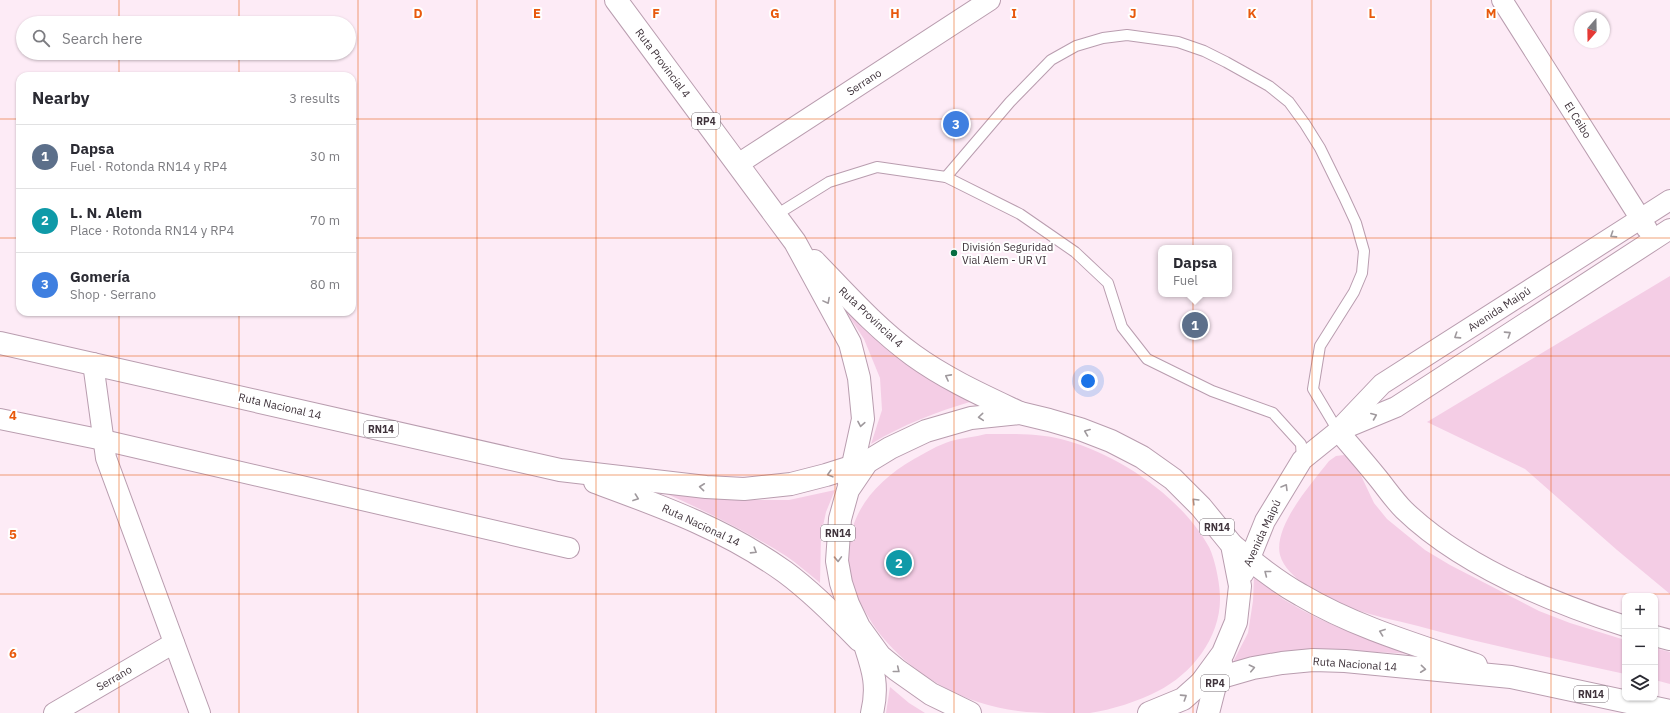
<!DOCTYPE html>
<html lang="en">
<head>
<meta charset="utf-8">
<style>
	:root { --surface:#fff; --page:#f7f7f7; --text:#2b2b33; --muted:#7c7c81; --line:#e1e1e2; --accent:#ea580c }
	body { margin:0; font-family:"IBM Plex Sans",sans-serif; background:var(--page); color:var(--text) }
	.controls { position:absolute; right:12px; bottom:12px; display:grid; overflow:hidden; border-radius:8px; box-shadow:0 1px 3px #0004 }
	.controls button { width:36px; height:36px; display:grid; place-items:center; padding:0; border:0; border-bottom:1px solid var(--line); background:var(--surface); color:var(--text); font:20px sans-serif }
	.compass { position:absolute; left:1574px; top:12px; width:36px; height:36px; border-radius:50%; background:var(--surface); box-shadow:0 1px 3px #0004; rotate:200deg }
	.you { position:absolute; left:1088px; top:381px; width:14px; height:14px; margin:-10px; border:3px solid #fff; border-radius:50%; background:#1a73e8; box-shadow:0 0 0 6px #1a73e833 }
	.badge { display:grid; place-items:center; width:26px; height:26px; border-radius:50%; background:var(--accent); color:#fff; font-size:13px; font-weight:700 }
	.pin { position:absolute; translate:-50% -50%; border:2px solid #fff; box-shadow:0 1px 4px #0006 }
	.popup { position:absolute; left:1158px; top:245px; width:74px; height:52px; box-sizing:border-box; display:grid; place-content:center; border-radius:8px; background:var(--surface); filter:drop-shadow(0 1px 3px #0005); font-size:13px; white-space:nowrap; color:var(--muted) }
	.popup b { font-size:15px; color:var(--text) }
	.popup::after { content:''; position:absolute; left:50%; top:100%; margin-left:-8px; border:8px solid transparent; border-top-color:var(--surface) }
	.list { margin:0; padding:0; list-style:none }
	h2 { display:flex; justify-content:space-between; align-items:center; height:52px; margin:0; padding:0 16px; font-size:17px }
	h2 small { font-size:13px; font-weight:400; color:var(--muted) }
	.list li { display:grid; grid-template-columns:26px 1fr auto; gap:12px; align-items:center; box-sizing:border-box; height:64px; padding:0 16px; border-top:1px solid var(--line) }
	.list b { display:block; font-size:15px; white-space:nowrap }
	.list p { margin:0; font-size:13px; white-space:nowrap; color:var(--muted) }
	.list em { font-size:13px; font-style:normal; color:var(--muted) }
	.icon { flex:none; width:22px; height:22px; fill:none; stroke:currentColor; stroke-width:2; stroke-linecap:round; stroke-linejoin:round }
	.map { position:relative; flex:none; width:1670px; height:713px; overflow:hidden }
	.search { position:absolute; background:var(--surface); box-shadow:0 1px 3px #0004; left:16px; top:16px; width:340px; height:44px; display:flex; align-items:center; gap:10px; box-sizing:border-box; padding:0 14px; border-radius:22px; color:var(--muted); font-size:15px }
	.panel { position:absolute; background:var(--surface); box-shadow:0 1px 3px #0004; left:16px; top:72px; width:340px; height:244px; border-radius:12px }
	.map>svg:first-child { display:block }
</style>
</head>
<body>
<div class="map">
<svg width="1670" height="713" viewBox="0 0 1670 713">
	<rect width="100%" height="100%" fill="#fdebf6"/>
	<g fill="#f4cde5">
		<polygon points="1670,276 1670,594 1617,550 1525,469 1427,422"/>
		<path d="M839,301C861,324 883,348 909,366C928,380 951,391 973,401C936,412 904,424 871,444L882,410L880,378L864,339Z"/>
		<path d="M986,434C1014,434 1042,433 1068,441C1121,456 1182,498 1209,547C1215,559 1220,584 1220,597C1221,637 1192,674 1158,691C1139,701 1111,710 1090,713C1080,713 1069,713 1059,713C1030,713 1005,711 978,702C936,688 896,659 872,623C865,611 855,596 851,582C839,526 867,486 914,459C925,453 938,445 951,441C962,438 975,437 986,434Z"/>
		<path d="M1344,455L1351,459L1356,465L1374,503L1387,519L1425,550L1450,565L1539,611L1570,623L1625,640V674C1556,659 1487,645 1418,626C1394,620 1369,615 1345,606C1325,599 1286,578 1280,555C1273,526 1312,483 1329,461L1336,456Z"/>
		<path d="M835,490L826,512L821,535L820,583C809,574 798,564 786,556C746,531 704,510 660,491L733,500H789Z"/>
		<path d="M1254,576C1265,585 1276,595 1288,602C1327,626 1371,640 1413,654L1337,650L1232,664L1248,633L1253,601Z"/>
		<polygon points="1655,648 1670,652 1670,684 1655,680"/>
		<polygon points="890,687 909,703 925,713 886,713"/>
	</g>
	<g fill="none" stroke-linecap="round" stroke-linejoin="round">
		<defs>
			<g id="lane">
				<polyline points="946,177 1010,102 1051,60 1076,46 1103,38 1127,35 1178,42 1204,51 1226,62 1269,86 1289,102 1305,124 1320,148 1344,197 1356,223 1364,251 1362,273 1354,292 1320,346 1313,389 1338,431"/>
				<polyline points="776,215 829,182 877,167 946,177 1020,214 1075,252 1108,283 1122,327 1147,359 1212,391 1273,413 1301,444 1302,460"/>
			</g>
			<g id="street">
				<polyline points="1502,0 1647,229"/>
				<polyline points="738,164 990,0"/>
				<polyline points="93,363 106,458 200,713"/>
				<polyline points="0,419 103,440 569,548"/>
				<polyline points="1342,426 1382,384 1670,200"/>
				<path d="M1338,431C1351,446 1364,461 1377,477C1386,488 1394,500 1404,510C1461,565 1550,602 1625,626"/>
				<polyline points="1244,573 1265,521 1302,460 1338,431 1396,407 1670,229"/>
				<polyline points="1655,636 1670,640"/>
				<polyline points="54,713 174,643"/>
			</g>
			<path id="secondary" d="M861,632C870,663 880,680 872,713"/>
			<g id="primary">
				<polyline points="616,0 795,242 850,343 859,378 863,419 849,483"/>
				<path d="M814,261C846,294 876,328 913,355C946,379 984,396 1020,413"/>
				<polyline points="1208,713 1221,662"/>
			</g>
			<g id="highway">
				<polyline points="0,343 560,470 706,487 744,489 791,484 826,475 867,462"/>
				<path d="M595,482C663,507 725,529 785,572C812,592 836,616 859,640"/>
				<path d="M1232,545C1254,563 1276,581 1301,595C1355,627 1417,645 1476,665"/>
				<polyline points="1201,683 1253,668 1282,663 1313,660 1345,661 1511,677 1670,711"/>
				<polyline points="970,713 931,694 897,670 880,656 859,627 848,604 841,583 837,561 840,519 848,490 867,462 890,448 926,431 971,418 1020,413 1049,420 1080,429 1111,441 1142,457 1173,479 1201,507 1232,545 1240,586 1236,622 1223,653 1201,683 1183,699 1149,713"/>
			</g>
		</defs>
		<use href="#lane" stroke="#b99daf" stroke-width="12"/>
		<use href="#street" stroke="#b99daf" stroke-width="22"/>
		<use href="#secondary" stroke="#b99daf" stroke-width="24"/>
		<use href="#primary" stroke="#b99daf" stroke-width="24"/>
		<use href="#highway" stroke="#b99daf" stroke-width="24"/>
		<use href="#lane" stroke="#fff" stroke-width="10"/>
		<use href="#street" stroke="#fff" stroke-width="20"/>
		<use href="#secondary" stroke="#fff" stroke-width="22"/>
		<use href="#primary" stroke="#fff" stroke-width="22"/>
		<use href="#highway" stroke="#fff" stroke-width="22"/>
	</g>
	<defs><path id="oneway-chevron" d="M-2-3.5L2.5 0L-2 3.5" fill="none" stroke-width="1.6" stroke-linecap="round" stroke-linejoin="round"/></defs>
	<g stroke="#9f999d">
		<use href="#oneway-chevron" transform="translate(1613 235) rotate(147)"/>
		<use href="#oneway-chevron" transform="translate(827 301) rotate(62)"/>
		<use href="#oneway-chevron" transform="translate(1508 334) rotate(-33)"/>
		<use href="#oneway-chevron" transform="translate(1457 336) rotate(147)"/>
		<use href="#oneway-chevron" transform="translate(948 377) rotate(-152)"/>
		<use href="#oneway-chevron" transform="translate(1374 416) rotate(-22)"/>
		<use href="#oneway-chevron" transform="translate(981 417) rotate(175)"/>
		<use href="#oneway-chevron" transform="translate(861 424) rotate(100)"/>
		<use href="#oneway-chevron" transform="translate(1087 432) rotate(-159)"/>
		<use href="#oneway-chevron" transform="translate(830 474) rotate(164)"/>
		<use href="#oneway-chevron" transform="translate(702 487) rotate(-174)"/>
		<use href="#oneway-chevron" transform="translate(1285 487) rotate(-59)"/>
		<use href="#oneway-chevron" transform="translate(636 498) rotate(20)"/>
		<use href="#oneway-chevron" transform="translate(1195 501) rotate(-135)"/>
		<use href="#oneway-chevron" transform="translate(754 551) rotate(32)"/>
		<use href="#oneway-chevron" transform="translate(838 559) rotate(88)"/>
		<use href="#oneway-chevron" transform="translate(1267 573) rotate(-142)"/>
		<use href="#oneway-chevron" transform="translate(1382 632) rotate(-160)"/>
		<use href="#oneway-chevron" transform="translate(1252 668) rotate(-13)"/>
		<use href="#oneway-chevron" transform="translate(1423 669) rotate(6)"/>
		<use href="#oneway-chevron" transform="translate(897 670) rotate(39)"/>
		<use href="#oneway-chevron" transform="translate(1184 697) rotate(-33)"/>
	</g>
	<path fill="none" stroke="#e8590c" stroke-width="1" stroke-opacity="0.55" d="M119,0V23M239,0V23M358,0V713M477,0V713M596,0V713M716,0V713M835,0V713M954,0V713M1074,0V713M1193,0V713M1312,0V713M1431,0V713M1551,0V713M119,53V76M239,53V76M0,119H20M352,119H1670M0,238H20M352,238H1670M119,312V713M239,312V713M0,356H1670M0,475H1670M0,594H1670"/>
	<circle fill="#066c41" stroke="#fff" stroke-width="1.5" cx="954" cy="253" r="4"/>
	<g text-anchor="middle" stroke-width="4" stroke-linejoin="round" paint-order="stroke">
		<g fill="#fff" stroke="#797076" stroke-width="1">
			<rect x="692" y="113" width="28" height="16" rx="3"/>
			<rect x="364" y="421" width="34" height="16" rx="3"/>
			<rect x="1200" y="519" width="34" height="16" rx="3"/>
			<rect x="821" y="525" width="34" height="16" rx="3"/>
			<rect x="1201" y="675" width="28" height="16" rx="3"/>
			<rect x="1574" y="686" width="34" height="16" rx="3"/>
		</g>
		<g font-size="10" font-weight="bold" fill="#3f333b">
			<text x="706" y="125">RP4</text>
			<text x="381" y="433">RN14</text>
			<text x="1217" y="531">RN14</text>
			<text x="838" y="537">RN14</text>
			<text x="1215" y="687">RP4</text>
			<text x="1591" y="698">RN14</text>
		</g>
		<g font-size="11" fill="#3f333b" stroke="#fff">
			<text transform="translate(663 63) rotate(53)" y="4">Ruta Provincial 4</text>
			<text transform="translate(864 82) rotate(-33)" y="4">Serrano</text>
			<text transform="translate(1578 120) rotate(58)" y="4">El Ceibo</text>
			<text transform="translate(1499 309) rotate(-33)" y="4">Avenida Maipú</text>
			<text transform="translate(871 317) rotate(43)" y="4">Ruta Provincial 4</text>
			<text transform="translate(280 406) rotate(13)" y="4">Ruta Nacional 14</text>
			<text transform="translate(701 525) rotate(25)" y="4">Ruta Nacional 14</text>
			<text transform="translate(1262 533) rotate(-65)" y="4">Avenida Maipú</text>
			<text transform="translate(1355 664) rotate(4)" y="4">Ruta Nacional 14</text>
			<text transform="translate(114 678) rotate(-30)" y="4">Serrano</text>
		</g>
		<g font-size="11" fill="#3f333b" stroke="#fff" text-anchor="start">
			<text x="962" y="251">División Seguridad<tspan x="962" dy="13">Vial Alem - UR VI</tspan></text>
		</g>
	</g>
	<g font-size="13" text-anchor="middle" font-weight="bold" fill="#e8590c" stroke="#fff" stroke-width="4" stroke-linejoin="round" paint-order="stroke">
		<text x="418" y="18">D</text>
		<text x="537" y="18">E</text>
		<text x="656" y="18">F</text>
		<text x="775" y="18">G</text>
		<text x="895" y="18">H</text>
		<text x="1014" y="18">I</text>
		<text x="1133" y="18">J</text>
		<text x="1252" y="18">K</text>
		<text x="1372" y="18">L</text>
		<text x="1491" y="18">M</text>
		<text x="13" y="420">4</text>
		<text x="13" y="539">5</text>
		<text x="13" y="658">6</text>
	</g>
</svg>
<div class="controls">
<button>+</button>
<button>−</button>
<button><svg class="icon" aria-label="layers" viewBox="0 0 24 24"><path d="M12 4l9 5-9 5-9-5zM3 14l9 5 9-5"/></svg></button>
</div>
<svg class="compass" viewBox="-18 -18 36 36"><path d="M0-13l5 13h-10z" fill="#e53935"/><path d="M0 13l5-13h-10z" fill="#7c7c81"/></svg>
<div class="you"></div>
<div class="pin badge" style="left:1195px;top:325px;background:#5c6f8a">1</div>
<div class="popup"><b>Dapsa</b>Fuel</div>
<div class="pin badge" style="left:899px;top:563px;background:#0f9aa8">2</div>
<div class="pin badge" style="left:956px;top:124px;background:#3f7fe0">3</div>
<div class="search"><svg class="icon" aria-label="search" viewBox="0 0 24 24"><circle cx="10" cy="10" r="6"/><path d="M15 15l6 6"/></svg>Search here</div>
<section class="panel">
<h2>Nearby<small>3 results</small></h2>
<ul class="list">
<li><span class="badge" style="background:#5c6f8a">1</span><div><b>Dapsa</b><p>Fuel · Rotonda RN14 y RP4</p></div><em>30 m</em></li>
<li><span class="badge" style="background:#0f9aa8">2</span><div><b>L. N. Alem</b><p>Place · Rotonda RN14 y RP4</p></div><em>70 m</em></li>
<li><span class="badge" style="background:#3f7fe0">3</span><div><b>Gomería</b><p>Shop · Serrano</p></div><em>80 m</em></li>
</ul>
</section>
</div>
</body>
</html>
